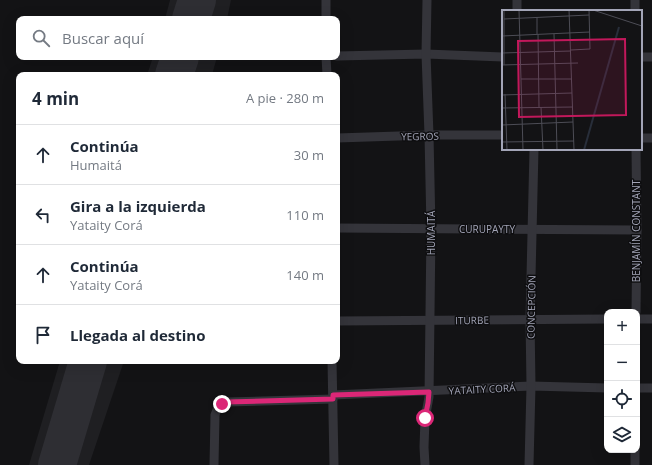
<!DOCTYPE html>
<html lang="es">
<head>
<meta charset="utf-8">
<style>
	:root { --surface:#fff; --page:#f2f2f3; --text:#1f2937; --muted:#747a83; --line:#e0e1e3 }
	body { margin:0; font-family:"Open Sans",sans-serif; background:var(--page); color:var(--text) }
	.controls { position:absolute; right:12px; bottom:12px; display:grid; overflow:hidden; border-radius:8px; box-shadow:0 4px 16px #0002 }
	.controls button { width:36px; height:36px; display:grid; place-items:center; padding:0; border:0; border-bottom:1px solid var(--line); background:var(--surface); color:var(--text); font:20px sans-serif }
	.stop { position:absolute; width:12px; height:12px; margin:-9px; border:3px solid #db2777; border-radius:50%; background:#fff }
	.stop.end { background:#db2777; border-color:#fff; box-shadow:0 1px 4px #0008 }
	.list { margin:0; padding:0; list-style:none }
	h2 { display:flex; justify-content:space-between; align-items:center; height:52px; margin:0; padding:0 16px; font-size:17px }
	h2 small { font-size:13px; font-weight:400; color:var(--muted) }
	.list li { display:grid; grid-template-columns:26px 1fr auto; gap:12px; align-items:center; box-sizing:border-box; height:60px; padding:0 16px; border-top:1px solid var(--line) }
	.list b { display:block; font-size:15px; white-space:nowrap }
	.list p { margin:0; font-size:13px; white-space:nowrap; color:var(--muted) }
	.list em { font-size:13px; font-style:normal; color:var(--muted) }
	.icon { flex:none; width:22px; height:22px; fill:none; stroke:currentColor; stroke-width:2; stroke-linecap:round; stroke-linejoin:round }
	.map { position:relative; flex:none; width:652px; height:465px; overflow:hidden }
	.search { position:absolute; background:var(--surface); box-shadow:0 4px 16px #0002; left:16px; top:16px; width:324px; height:44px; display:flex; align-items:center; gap:10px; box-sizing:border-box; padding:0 14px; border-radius:8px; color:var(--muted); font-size:15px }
	.panel { position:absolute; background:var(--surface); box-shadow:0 4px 16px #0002; left:16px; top:72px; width:324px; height:292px; border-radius:8px }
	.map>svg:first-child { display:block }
</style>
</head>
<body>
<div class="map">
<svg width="652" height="465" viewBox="0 0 652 465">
	<rect width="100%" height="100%" fill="#131315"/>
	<g fill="#1f1f22">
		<polygon points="170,0 231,0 227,19 165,19"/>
		<polygon points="153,57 217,57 212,75 147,75"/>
		<polygon points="60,361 124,361 89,465 29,465"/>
	</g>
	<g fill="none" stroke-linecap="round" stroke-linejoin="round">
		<g stroke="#2e2e33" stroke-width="38">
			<polyline points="191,19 197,0"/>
			<polyline points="174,75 180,57"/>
			<polyline points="57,465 88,361"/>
		</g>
		<g stroke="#34343a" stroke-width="9">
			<polyline points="326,0 326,19"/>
			<polyline points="517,0 517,11"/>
			<polyline points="635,0 635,11"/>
			<polyline points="337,56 426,54 503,57"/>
			<polyline points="326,57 327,75"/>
			<polyline points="641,57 652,57"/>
			<polyline points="337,138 429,135 503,135"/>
			<polyline points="641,138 652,138"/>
			<polyline points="337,228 637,230"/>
			<polyline points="636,312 637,230 636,149"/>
			<polyline points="637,319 652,319"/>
			<polyline points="337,321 607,319"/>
			<polyline points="332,361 334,465"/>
			<polyline points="637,388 652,388"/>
			<polyline points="333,395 531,386 607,388"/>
			<polyline points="635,450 635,465"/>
			<path d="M214,465L215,415C217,408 219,405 226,402L333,399"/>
			<polyline points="425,465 424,447 425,419 429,397 431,229 429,135 426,54 427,0"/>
			<polyline points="529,465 531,386 530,319 534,149"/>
		</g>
	</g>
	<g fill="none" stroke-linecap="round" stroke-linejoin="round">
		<polyline stroke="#db2777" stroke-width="5" points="222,404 226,402 333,399 333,395 429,392 428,403 425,418"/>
	</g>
	<g text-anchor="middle" stroke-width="3" stroke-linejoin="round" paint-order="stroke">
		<g font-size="10" fill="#a3a5b7" stroke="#0e0e10">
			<text transform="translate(420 136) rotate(-1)" y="4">YEGROS</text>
			<text x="487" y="233">CURUPAYTY</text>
			<text transform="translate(636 231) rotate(-90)" y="4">BENJAMÍN CONSTANT</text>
			<text transform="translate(431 233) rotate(-90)" y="4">HUMAITÁ</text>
			<text transform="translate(531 307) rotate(-89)" y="4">CONCEPCIÓN</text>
			<text transform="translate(472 320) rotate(-1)" y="4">ITURBE</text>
			<text transform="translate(482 389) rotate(-3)" y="4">YATAITY CORÁ</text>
		</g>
	</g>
	<g transform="translate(502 10)">
		<rect width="140" height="140" fill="#131315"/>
		<path fill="none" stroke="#282e3a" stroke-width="2" d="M82,140L117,17"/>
		<path fill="none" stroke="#4d4d56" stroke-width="1" d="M17,0L21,140M67,0L72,140M91,0L140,16M35,7V24M2,9L87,5M36,24L37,97M52,24L55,140M0,26L88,22M69,40L88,39L87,0M0,43L69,41M0,55L76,53M2,55V0M19,69H70M3,84L5,140M0,85L70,83M39,97L41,140M0,98L71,97M0,115L71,112M0,132L72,131"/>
		<path fill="#c2185b" fill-opacity="0.15" stroke="#c2185b" stroke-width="2" d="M123,29L124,105L17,107L16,31Z"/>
		<rect width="140" height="140" fill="none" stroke="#a3a5b7" stroke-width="2"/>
	</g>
</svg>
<div class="controls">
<button>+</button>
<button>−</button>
<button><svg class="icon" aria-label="locate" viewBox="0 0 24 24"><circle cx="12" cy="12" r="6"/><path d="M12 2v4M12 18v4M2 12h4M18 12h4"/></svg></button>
<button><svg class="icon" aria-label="layers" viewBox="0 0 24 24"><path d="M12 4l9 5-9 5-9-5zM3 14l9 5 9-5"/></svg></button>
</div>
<div class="stop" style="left:425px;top:418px"></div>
<div class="stop end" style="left:222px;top:404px"></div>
<div class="search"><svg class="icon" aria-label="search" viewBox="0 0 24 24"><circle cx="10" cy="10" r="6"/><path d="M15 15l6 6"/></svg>Buscar aquí</div>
<section class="panel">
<h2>4 min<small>A pie · 280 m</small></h2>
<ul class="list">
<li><svg class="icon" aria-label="ahead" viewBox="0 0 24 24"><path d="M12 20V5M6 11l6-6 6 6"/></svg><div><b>Continúa</b><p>Humaitá</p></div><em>30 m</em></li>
<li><svg class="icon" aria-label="left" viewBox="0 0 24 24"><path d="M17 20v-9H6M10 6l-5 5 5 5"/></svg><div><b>Gira a la izquierda</b><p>Yataity Corá</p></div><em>110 m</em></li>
<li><svg class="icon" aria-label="ahead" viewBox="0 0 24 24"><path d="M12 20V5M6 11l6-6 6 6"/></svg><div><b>Continúa</b><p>Yataity Corá</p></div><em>140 m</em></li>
<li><svg class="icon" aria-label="arrive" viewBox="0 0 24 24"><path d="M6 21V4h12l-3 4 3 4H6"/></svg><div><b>Llegada al destino</b></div></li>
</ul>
</section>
</div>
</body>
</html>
